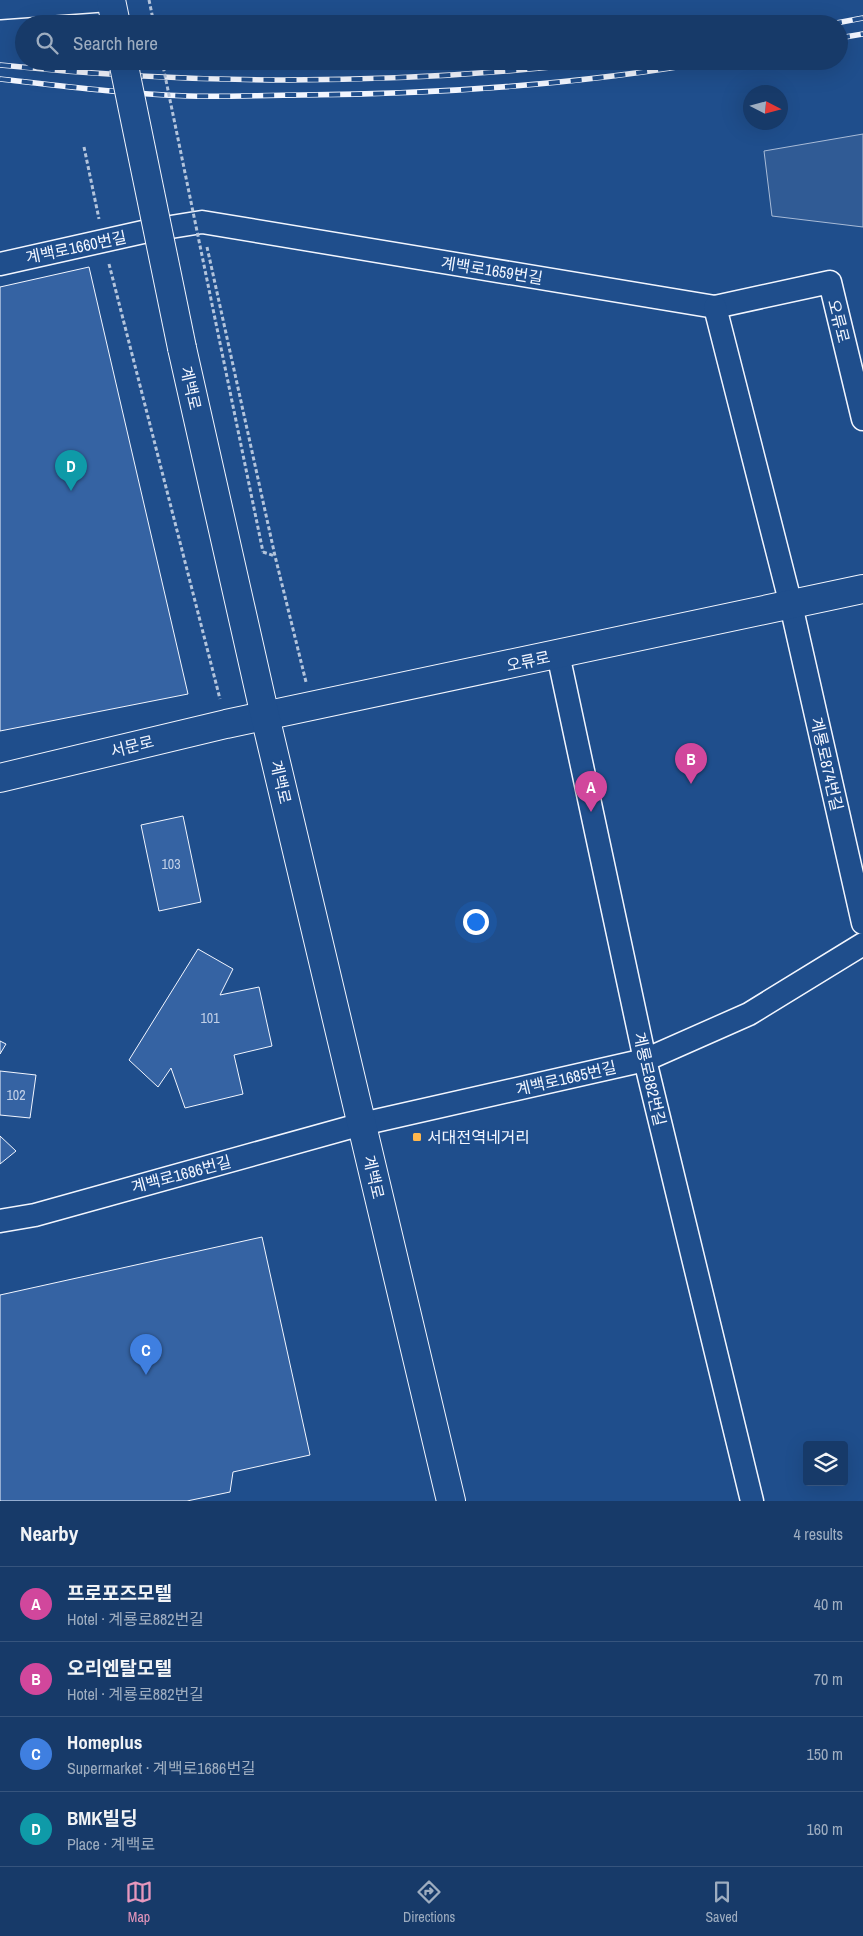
<!DOCTYPE html>
<html lang="en">
<head>
<meta charset="utf-8">
<style>
	:root { --surface:#173a69; --page:#20416f; --text:#f1f3f6; --muted:#9eadc0; --line:#36547d; --accent:#e797bd }
	body { margin:0; font-family:"Archivo Narrow","Noto Sans KR",sans-serif; background:var(--page); color:var(--text) }
	.controls { position:absolute; right:15px; bottom:15px; display:grid; overflow:hidden; border-radius:5px; box-shadow:0 5px 20px #0002 }
	.controls button { width:45px; height:45px; display:grid; place-items:center; padding:0; border:0; border-bottom:1px solid var(--line); background:var(--surface); color:var(--text); font:25px sans-serif }
	.compass { position:absolute; left:743px; top:85px; width:45px; height:45px; border-radius:50%; background:var(--surface); box-shadow:0 5px 20px #0002; rotate:96deg }
	.you { position:absolute; left:475px; top:921px; width:18px; height:18px; margin:-12px; border:4px solid #fff; border-radius:50%; background:#1a73e8; box-shadow:0 0 0 8px #1a73e833 }
	.badge { display:grid; place-items:center; width:32px; height:32px; border-radius:50%; background:var(--accent); color:#fff; font-size:16px; font-weight:700 }
	.pin { position:absolute; translate:-50% -41px; filter:drop-shadow(0 1px 2px #0008) }
	.pin::after { content:''; position:absolute; top:26px; width:18px; height:15px; background:inherit; clip-path:polygon(0 0,100% 0,50% 100%) }
	.list { margin:0; padding:0; list-style:none }
	h2 { display:flex; justify-content:space-between; align-items:center; height:65px; margin:0; padding:0 20px; font-size:21px }
	h2 small { font-size:16px; font-weight:400; color:var(--muted) }
	.list li { display:grid; grid-template-columns:32px 1fr auto; gap:15px; align-items:center; box-sizing:border-box; height:75px; padding:0 20px; border-top:1px solid var(--line) }
	.list b { display:block; font-size:19px; white-space:nowrap }
	.list p { margin:0; font-size:16px; white-space:nowrap; color:var(--muted) }
	.list em { font-size:16px; font-style:normal; color:var(--muted) }
	.icon { flex:none; width:28px; height:28px; fill:none; stroke:currentColor; stroke-width:2; stroke-linecap:round; stroke-linejoin:round }
	.map { position:relative; flex:none; width:863px; height:1501px; overflow:hidden }
	.search { position:absolute; background:var(--surface); box-shadow:0 5px 20px #0002; left:15px; right:15px; top:15px; height:55px; display:flex; align-items:center; gap:12px; box-sizing:border-box; padding:0 18px; border-radius:28px; color:var(--muted); font-size:19px }
	.sheet { height:365px; background:var(--surface) }
	nav { display:flex; justify-content:space-around; align-items:center; box-sizing:border-box; height:70px; border-top:1px solid var(--line); background:var(--surface); font-size:14px; color:var(--muted) }
	nav a { display:grid; justify-items:center; gap:2px }
	nav .on { color:var(--accent) }
	.map>svg:first-child { display:block }
</style>
</head>
<body>
<div class="map">
<svg width="863" height="1501" viewBox="0 0 863 1501">
	<rect width="100%" height="100%" fill="#1f4e8c"/>
	<polygon fill="#305b95" stroke="#a8bbd7" points="863,134 863,227 772,216 764,151"/>
	<g fill="#3563a3" stroke="#f2f6ff">
		<polygon points="89,267 188,694 0,731 0,287"/>
		<polygon points="183,816 201,902 159,911 141,825"/>
		<polygon points="198,949 233,969 220,995 259,987 272,1046 234,1055 243,1094 185,1108 171,1068 158,1087 129,1060"/>
		<polygon points="0,1041 6,1044 0,1054"/>
		<polygon points="0,1071 36,1075 30,1118 0,1115"/>
		<polygon points="0,1136 16,1151 0,1164"/>
		<polygon points="262,1237 310,1455 233,1472 230,1492 187,1501 0,1501 0,1295"/>
	</g>
	<g fill="none" stroke-linecap="round" stroke-linejoin="round">
		<defs>
			<g id="street">
				<polyline points="0,8 109,0"/>
				<polyline points="0,264 152,230 202,222 715,307 830,282 863,419"/>
				<polyline points="715,307 791,605 863,923"/>
				<polyline points="558,654 645,1060 752,1501"/>
				<polyline points="0,1221 35,1215 362,1124 645,1060 749,1014 863,944"/>
			</g>
			<polyline id="secondary" points="0,778 226,724 863,589"/>
			<g id="primary">
				<polyline points="111,0 116,24"/>
				<polyline points="182,348 265,716 451,1501"/>
			</g>
		</defs>
		<use href="#street" stroke="#f2f6ff" stroke-width="25"/>
		<use href="#secondary" stroke="#f2f6ff" stroke-width="30"/>
		<use href="#primary" stroke="#f2f6ff" stroke-width="30"/>
		<g stroke="#b3c4dc" stroke-width="3" stroke-dasharray="4 2.5" stroke-linecap="butt">
			<polyline points="149,0 154,24"/>
			<polyline points="84,147 99,219"/>
			<polyline points="207,247 275,556 306,682"/>
			<polyline points="109,264 220,699"/>
			<polyline points="263,552 275,556"/>
		</g>
		<use href="#street" stroke="#1f4e8c" stroke-width="22"/>
		<use href="#secondary" stroke="#1f4e8c" stroke-width="28"/>
		<use href="#primary" stroke="#1f4e8c" stroke-width="28"/>
		<defs>
			<g id="rail">
				<polyline points="831,24 863,18"/>
				<polyline points="839,38 863,34"/>
				<path d="M0,65C203,86 405,85 607,61"/>
				<path d="M0,79C62,86 126,94 188,96C226,97 264,95 302,95C440,94 577,85 713,61"/>
			</g>
		</defs>
		<use href="#rail" stroke="#f2f6ff" stroke-width="5.5"/>
		<use href="#rail" stroke="#1f4e8c" stroke-width="4" stroke-dasharray="11" stroke-linecap="butt"/>
		<defs>
			<polyline id="primary-bridge" points="123,61 182,348"/>
		</defs>
		<use href="#primary-bridge" stroke="#f2f6ff" stroke-width="30" stroke-linecap="butt"/>
		<polyline stroke="#b3c4dc" stroke-width="3" stroke-dasharray="4 2.5" stroke-linecap="butt" points="162,61 263,552"/>
		<use href="#primary-bridge" stroke="#1f4e8c" stroke-width="28"/>
	</g>
	<rect fill="#ffb74d" stroke="#1f4e8c" stroke-width="2" x="412" y="1132" width="10" height="10" rx="2.5"/>
	<g text-anchor="middle" stroke-width="4" stroke-linejoin="round" paint-order="stroke">
		<g font-size="14" fill="#c3d1e8">
			<text x="171" y="869">103</text>
			<text x="210" y="1023">101</text>
			<text x="16" y="1100">102</text>
		</g>
		<g font-size="16" fill="#f2f6ff" stroke="#1f4e8c">
			<text transform="translate(76 247) rotate(-12)" y="6">계백로1660번길</text>
			<text transform="translate(492 270) rotate(9)" y="6">계백로1659번길</text>
			<text transform="translate(839 321) rotate(76)" y="6">오류로</text>
			<text transform="translate(191 388) rotate(77)" y="6">계백로</text>
			<text transform="translate(528 661) rotate(-12)" y="6">오류로</text>
			<text transform="translate(132 746) rotate(-14)" y="6">서문로</text>
			<text transform="translate(827 764) rotate(77)" y="6">계룡로874번길</text>
			<text transform="translate(281 782) rotate(77)" y="6">계백로</text>
			<text transform="translate(566 1078) rotate(-13)" y="6">계백로1685번길</text>
			<text transform="translate(650 1079) rotate(77)" y="6">계룡로882번길</text>
			<text transform="translate(181 1174) rotate(-15)" y="6">계백로1686번길</text>
			<text transform="translate(374 1177) rotate(77)" y="6">계백로</text>
		</g>
		<g font-size="16" fill="#f2f6ff" stroke="#1f4e8c" text-anchor="start">
			<text x="427" y="1143">서대전역네거리</text>
		</g>
	</g>
</svg>
<div class="controls">
<button><svg class="icon" aria-label="layers" viewBox="0 0 24 24"><path d="M12 4l9 5-9 5-9-5zM3 14l9 5 9-5"/></svg></button>
</div>
<svg class="compass" viewBox="-18 -18 36 36"><path d="M0-13l5 13h-10z" fill="#e53935"/><path d="M0 13l5-13h-10z" fill="#9eadc0"/></svg>
<div class="you"></div>
<div class="pin badge" style="left:591px;top:812px;background:#d1479c">A</div>
<div class="pin badge" style="left:691px;top:784px;background:#d1479c">B</div>
<div class="pin badge" style="left:146px;top:1375px;background:#3f7fe0">C</div>
<div class="pin badge" style="left:71px;top:491px;background:#0f9aa8">D</div>
<div class="search"><svg class="icon" aria-label="search" viewBox="0 0 24 24"><circle cx="10" cy="10" r="6"/><path d="M15 15l6 6"/></svg>Search here</div>
</div>
<section class="sheet">
<h2>Nearby<small>4 results</small></h2>
<ul class="list">
<li><span class="badge" style="background:#d1479c">A</span><div><b>프로포즈모텔</b><p>Hotel · 계룡로882번길</p></div><em>40 m</em></li>
<li><span class="badge" style="background:#d1479c">B</span><div><b>오리엔탈모텔</b><p>Hotel · 계룡로882번길</p></div><em>70 m</em></li>
<li><span class="badge" style="background:#3f7fe0">C</span><div><b>Homeplus</b><p>Supermarket · 계백로1686번길</p></div><em>150 m</em></li>
<li><span class="badge" style="background:#0f9aa8">D</span><div><b>BMK빌딩</b><p>Place · 계백로</p></div><em>160 m</em></li>
</ul>
</section>
<nav>
<a class="on"><svg class="icon" aria-label="map" viewBox="0 0 24 24"><path d="M3 6l6-2 6 2 6-2v14l-6 2-6-2-6 2zM9 4v14M15 6v14"/></svg>Map</a>
<a><svg class="icon" aria-label="directions" viewBox="0 0 24 24"><path d="M12 3l9 9-9 9-9-9zM9 14v-3h6M13 9l2 2-2 2"/></svg>Directions</a>
<a><svg class="icon" aria-label="saved" viewBox="0 0 24 24"><path d="M7 4h10v16l-5-4-5 4z"/></svg>Saved</a>
</nav>
</body>
</html>
